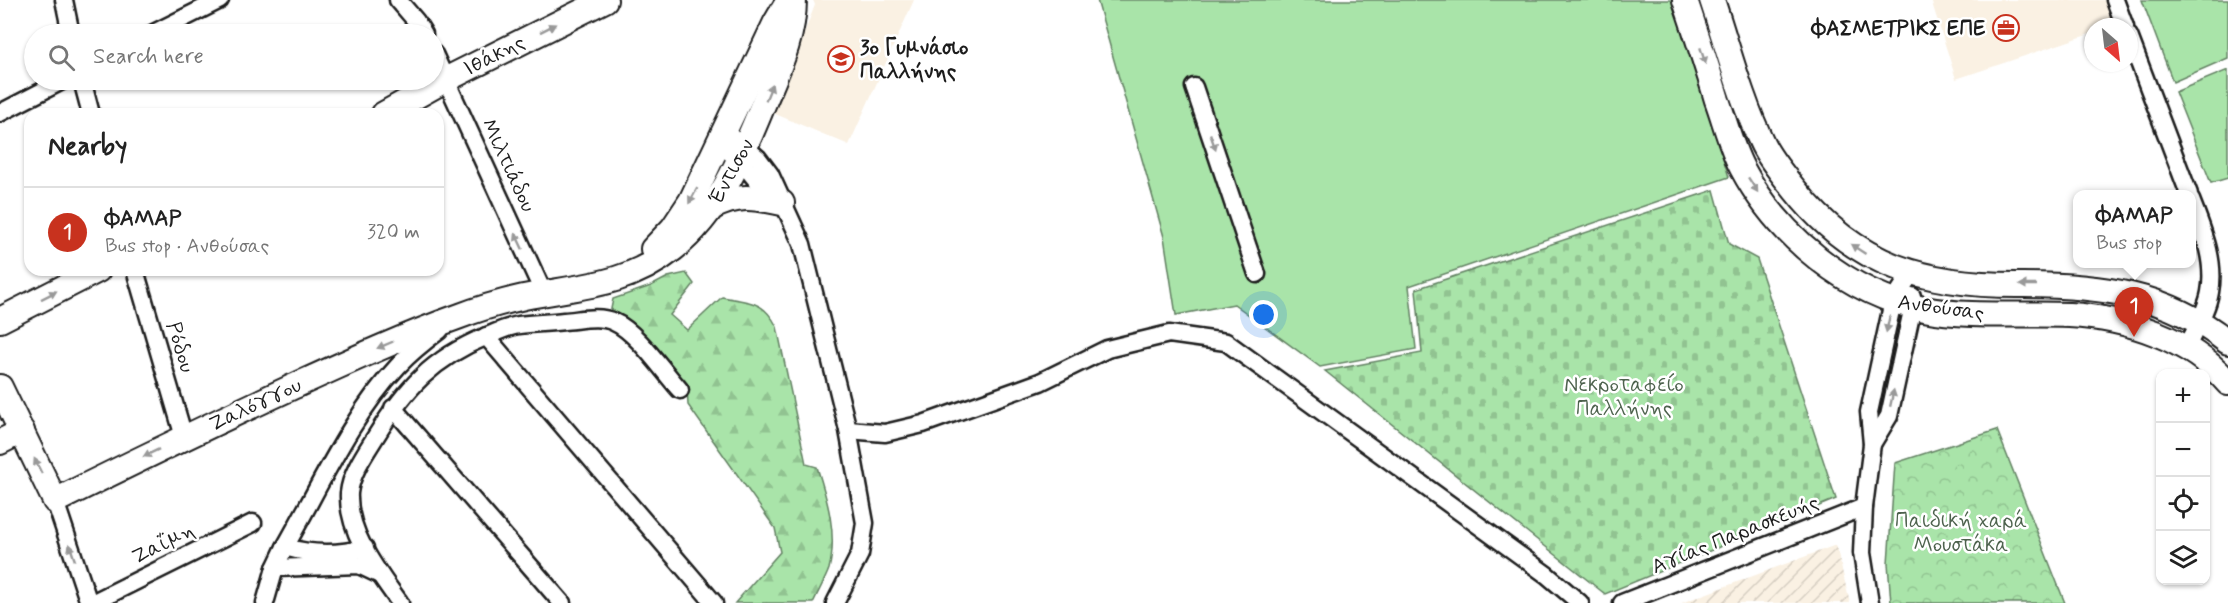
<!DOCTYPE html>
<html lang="en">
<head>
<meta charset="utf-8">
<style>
	:root { --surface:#fff; --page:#f2f2f2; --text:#222; --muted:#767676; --line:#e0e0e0; --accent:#c8321e }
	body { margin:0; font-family:Mynerve,sans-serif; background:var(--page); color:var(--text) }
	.controls { position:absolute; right:18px; bottom:18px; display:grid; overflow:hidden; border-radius:12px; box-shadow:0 2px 4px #0004 }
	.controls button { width:54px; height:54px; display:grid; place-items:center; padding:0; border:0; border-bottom:2px solid var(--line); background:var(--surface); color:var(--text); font:30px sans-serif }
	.compass { position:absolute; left:2084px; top:18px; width:54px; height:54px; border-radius:50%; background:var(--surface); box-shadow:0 2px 4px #0004; rotate:152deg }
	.you { position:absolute; left:1264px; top:315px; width:21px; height:21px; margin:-15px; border:4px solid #fff; border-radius:50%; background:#1a73e8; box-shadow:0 0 0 9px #1a73e833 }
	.badge { display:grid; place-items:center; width:39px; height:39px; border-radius:50%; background:var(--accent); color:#fff; font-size:20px; font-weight:700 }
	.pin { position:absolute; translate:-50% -50px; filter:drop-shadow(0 2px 3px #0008) }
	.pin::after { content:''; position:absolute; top:32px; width:21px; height:18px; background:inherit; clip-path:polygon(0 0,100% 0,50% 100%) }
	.popup { position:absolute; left:2073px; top:190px; width:123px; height:78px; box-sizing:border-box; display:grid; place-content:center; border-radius:12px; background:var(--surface); filter:drop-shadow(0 2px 4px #0005); font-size:20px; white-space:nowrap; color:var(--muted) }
	.popup b { font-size:22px; color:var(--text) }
	.popup::after { content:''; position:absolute; left:50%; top:100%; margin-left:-12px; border:12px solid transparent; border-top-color:var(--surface) }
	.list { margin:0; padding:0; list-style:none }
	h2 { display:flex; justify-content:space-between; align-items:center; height:78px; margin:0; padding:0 24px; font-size:26px }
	h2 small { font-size:20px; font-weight:400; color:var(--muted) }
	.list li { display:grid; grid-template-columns:39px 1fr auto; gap:18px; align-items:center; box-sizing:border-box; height:90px; padding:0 24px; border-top:2px solid var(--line) }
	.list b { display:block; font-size:22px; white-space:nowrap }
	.list p { margin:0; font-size:20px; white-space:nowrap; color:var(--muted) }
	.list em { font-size:20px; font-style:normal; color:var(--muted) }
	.icon { flex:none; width:33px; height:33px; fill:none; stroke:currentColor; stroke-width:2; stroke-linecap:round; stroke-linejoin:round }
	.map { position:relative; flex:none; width:2228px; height:603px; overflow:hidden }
	.search { position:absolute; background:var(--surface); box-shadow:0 2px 4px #0004; left:24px; top:24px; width:420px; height:66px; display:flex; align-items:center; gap:15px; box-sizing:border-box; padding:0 21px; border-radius:33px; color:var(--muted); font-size:22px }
	.panel { position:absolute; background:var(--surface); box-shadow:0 2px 4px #0004; left:24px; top:108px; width:420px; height:168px; border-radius:18px }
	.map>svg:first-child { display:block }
</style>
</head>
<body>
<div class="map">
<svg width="2228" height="603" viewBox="0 0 2228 603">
	<defs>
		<pattern id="industrial-furrows" width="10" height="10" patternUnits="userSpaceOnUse" patternTransform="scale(1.5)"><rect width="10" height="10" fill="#faf1e3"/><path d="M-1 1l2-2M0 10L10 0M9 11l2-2" fill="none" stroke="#d6cec2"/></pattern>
		<pattern id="forest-firs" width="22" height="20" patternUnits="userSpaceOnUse" patternTransform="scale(1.5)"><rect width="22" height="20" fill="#a9e4a9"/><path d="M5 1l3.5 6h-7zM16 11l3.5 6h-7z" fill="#91c391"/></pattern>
		<pattern id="cemetery-stones" width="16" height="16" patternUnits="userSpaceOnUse" patternTransform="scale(1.5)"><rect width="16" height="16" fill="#a9e4a9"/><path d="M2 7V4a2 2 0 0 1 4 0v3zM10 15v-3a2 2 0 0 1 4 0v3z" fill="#91c391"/></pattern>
		<pattern id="park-crowns" width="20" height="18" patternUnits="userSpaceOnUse" patternTransform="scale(1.5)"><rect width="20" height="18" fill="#a9e4a9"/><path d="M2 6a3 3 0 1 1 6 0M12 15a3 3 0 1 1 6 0" fill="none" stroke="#91c391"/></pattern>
	</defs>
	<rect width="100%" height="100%" fill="#fff"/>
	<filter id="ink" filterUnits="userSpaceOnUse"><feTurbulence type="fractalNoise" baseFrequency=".0167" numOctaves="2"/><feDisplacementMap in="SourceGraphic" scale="12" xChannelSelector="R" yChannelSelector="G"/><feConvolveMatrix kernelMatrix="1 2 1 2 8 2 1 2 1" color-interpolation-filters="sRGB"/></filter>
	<g filter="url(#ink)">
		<g fill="#faf1e3">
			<polygon points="813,0 914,0 849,145 773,113 815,5"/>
			<polygon points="1931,0 2105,0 2114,26 2093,27 2093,33 1956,79"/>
		</g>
		<polygon fill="url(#industrial-furrows)" points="1836,545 1850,603 1681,603"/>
		<g fill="#a9e4a9" stroke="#628062" stroke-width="1.5">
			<polygon points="1097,0 1673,0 1729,177 1409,286 1416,349 1320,367 1234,304 1176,315 1164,237"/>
			<polygon points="2142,0 2228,0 2228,58 2173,82"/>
			<polygon points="2228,70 2228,178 2211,183 2175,92"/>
		</g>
		<path fill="url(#forest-firs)" stroke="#628062" stroke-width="1.5" d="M686,273L694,284L670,315L687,330L722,297C748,302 764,300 777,327L806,464L817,467C827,499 838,534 829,569C825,580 818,592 813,603H735L780,552L775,528L688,405L687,386L634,324L611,309L613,299L651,286L668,277Z"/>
		<polygon fill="url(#cemetery-stones)" stroke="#628062" stroke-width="1.5" points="1714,190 1729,244 1757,259 1836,499 1605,594 1325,371 1422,353 1416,289"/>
		<polygon fill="url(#park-crowns)" stroke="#628062" stroke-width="1.5" points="1997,430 2065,603 1891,603 1888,563 1895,463"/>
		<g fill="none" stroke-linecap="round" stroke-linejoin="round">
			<defs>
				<g id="street">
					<polyline points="64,0 71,34"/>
					<polyline points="398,0 416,21 424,34"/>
					<polyline points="2115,0 2125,27"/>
					<polyline points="152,34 220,0"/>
					<polyline points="2129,36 2189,194"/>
					<polyline points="434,54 544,294"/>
					<polyline points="82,80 91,114"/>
					<polyline points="1194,87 1257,274"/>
					<polyline points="0,113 64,80"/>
					<polyline points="737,140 758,158 770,174 802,244 848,430 865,523 860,554 835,603"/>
					<polyline points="719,143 744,165 766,192 778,201"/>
					<polyline points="135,270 184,437"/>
					<polyline points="486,336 714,603"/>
					<path d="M2186,349C2194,331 2207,311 2210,292C2216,260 2202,229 2191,200"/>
					<polyline points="393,408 562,603"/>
					<polyline points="848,430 885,433 923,424 1040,382 1107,349 1169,334 1226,342 1547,575 1580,603"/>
					<polyline points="1872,444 1889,416 1913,306 1912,296"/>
					<polyline points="55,501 89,603"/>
					<path d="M285,547C312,555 338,555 365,548"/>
					<polyline points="275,568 359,565 380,575"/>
					<polyline points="92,603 253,523"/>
					<path d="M265,603L275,568L285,547C319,488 351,416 398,366C411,352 425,341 440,330"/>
					<path d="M400,603C378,572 347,533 349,493C351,473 366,452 376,436C405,389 433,358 485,337C496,332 507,327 519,325C534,323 549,323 564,321C580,320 599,315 614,322C636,331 663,371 680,390"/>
					<polyline points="1622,603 1864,507"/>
					<polyline points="1870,603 1862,553 1864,507 1872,444 1869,412 1893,301 1911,274"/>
				</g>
				<g id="secondary">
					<path d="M1685,0C1696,33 1707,66 1717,100C1725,122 1731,147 1742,168C1778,236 1848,294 1924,309C1971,318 2021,313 2069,315C2126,318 2190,338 2228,383"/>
					<path d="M1712,0C1728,48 1741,100 1763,145C1771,161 1784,176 1795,190C1856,267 1927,286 2023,285C2099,285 2167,293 2228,342"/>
					<polyline points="384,114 445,80 605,0"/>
					<path d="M711,208C738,194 753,197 782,203"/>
					<polyline points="653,249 673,228 691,201 776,22 789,0"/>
					<polyline points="0,320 98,270"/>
					<path d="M0,387L55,501C132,463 210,425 288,389C345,363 401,337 460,316C481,308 502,302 524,297C579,286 627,286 673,249C720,212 743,154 765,100C779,67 794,36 794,0"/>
					<polyline points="0,442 22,431"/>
				</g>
			</defs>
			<use href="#street" stroke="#1c1c1c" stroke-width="21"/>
			<use href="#secondary" stroke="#1c1c1c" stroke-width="28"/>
			<use href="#street" stroke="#fff" stroke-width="16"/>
			<use href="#secondary" stroke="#fff" stroke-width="24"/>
		</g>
		<defs><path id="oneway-solid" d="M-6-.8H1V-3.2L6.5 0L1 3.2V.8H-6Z" transform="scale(1.5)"/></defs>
		<g fill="#999">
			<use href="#oneway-solid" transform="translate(548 28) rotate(-27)"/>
			<use href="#oneway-solid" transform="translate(1703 56) rotate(72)"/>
			<use href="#oneway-solid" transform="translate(769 92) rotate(-68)"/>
			<use href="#oneway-solid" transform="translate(1213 142) rotate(71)"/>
			<use href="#oneway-solid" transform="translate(1753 185) rotate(57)"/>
			<use href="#oneway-solid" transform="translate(693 196) rotate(119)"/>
			<use href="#oneway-solid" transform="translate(519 241) rotate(-115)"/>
			<use href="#oneway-solid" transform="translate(1858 249) rotate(-147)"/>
			<use href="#oneway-solid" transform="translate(2028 285) rotate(180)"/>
			<use href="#oneway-solid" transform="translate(49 295) rotate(-27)"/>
			<use href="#oneway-solid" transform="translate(1888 324) rotate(102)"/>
			<use href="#oneway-solid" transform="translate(385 345) rotate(157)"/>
			<use href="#oneway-solid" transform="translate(1892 398) rotate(-78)"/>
			<use href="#oneway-solid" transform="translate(151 453) rotate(154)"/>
			<use href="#oneway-solid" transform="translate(38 466) rotate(-116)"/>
			<use href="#oneway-solid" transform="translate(72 552) rotate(-109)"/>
		</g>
	</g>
	<defs>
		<symbol id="office-ring" viewBox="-11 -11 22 22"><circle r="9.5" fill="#fff" stroke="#c8321e" stroke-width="1.5"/><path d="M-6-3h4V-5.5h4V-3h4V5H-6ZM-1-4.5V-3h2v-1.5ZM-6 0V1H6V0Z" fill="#c8321e"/></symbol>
		<symbol id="school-ring" viewBox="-11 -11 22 22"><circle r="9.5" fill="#fff" stroke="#c8321e" stroke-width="1.5"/><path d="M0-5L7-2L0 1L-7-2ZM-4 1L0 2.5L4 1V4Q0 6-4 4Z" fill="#c8321e"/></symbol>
	</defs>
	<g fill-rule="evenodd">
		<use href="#office-ring" x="1991" y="13" width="30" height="30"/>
		<use href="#school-ring" x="826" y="44" width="30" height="30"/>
	</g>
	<g text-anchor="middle" stroke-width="5" stroke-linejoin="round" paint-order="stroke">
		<g font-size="21" font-weight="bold" fill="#1c1c1c" stroke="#fff" text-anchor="end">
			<text x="1986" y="35">ΦΑΣΜΕΤΡΙΚΣ ΕΠΕ</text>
			<text x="860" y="54" text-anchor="start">3ο Γυμνάσιο<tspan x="860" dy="24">Παλλήνης</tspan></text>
		</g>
		<g font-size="21" fill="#1c1c1c" stroke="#fff">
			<text transform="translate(494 55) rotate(-27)" y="7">Ιθάκης</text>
			<text transform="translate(509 165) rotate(65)" y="7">Μιλτιάδου</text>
			<text transform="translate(731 171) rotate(-61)" y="7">Έντισον</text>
			<text transform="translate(1941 307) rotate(8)" y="7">Ανθούσας</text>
			<text transform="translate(181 347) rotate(73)" y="7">Ρόδου</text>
			<text transform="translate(255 404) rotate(-25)" y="7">Ζαλόγγου</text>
			<text transform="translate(1735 534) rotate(-22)" y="7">Αγίας Παρασκευής</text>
			<text transform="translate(163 543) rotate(-26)" y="7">Ζαΐμη</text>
		</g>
		<g font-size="21" fill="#4d624d" stroke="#fff">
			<text x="1624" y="391">Νεκροταφείο<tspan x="1624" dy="24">Παλλήνης</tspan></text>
			<text x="1961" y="527">Παιδική χαρά<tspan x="1961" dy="24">Μουστάκα</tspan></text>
		</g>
	</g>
</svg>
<div class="controls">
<button>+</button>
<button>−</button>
<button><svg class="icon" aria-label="locate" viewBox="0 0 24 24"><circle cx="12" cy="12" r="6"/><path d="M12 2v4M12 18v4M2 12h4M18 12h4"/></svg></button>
<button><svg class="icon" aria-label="layers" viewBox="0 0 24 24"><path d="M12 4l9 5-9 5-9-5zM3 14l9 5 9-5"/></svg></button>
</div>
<svg class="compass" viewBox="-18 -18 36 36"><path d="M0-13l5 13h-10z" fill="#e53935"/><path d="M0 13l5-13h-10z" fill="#767676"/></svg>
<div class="you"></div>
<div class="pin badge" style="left:2134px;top:337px">1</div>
<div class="popup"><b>ΦΑΜΑΡ</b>Bus stop</div>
<div class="search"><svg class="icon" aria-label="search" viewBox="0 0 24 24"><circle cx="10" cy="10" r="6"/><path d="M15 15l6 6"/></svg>Search here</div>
<section class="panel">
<h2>Nearby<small></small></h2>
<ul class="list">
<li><span class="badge">1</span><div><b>ΦΑΜΑΡ</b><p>Bus stop · Ανθούσας</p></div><em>320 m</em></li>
</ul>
</section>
</div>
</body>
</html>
